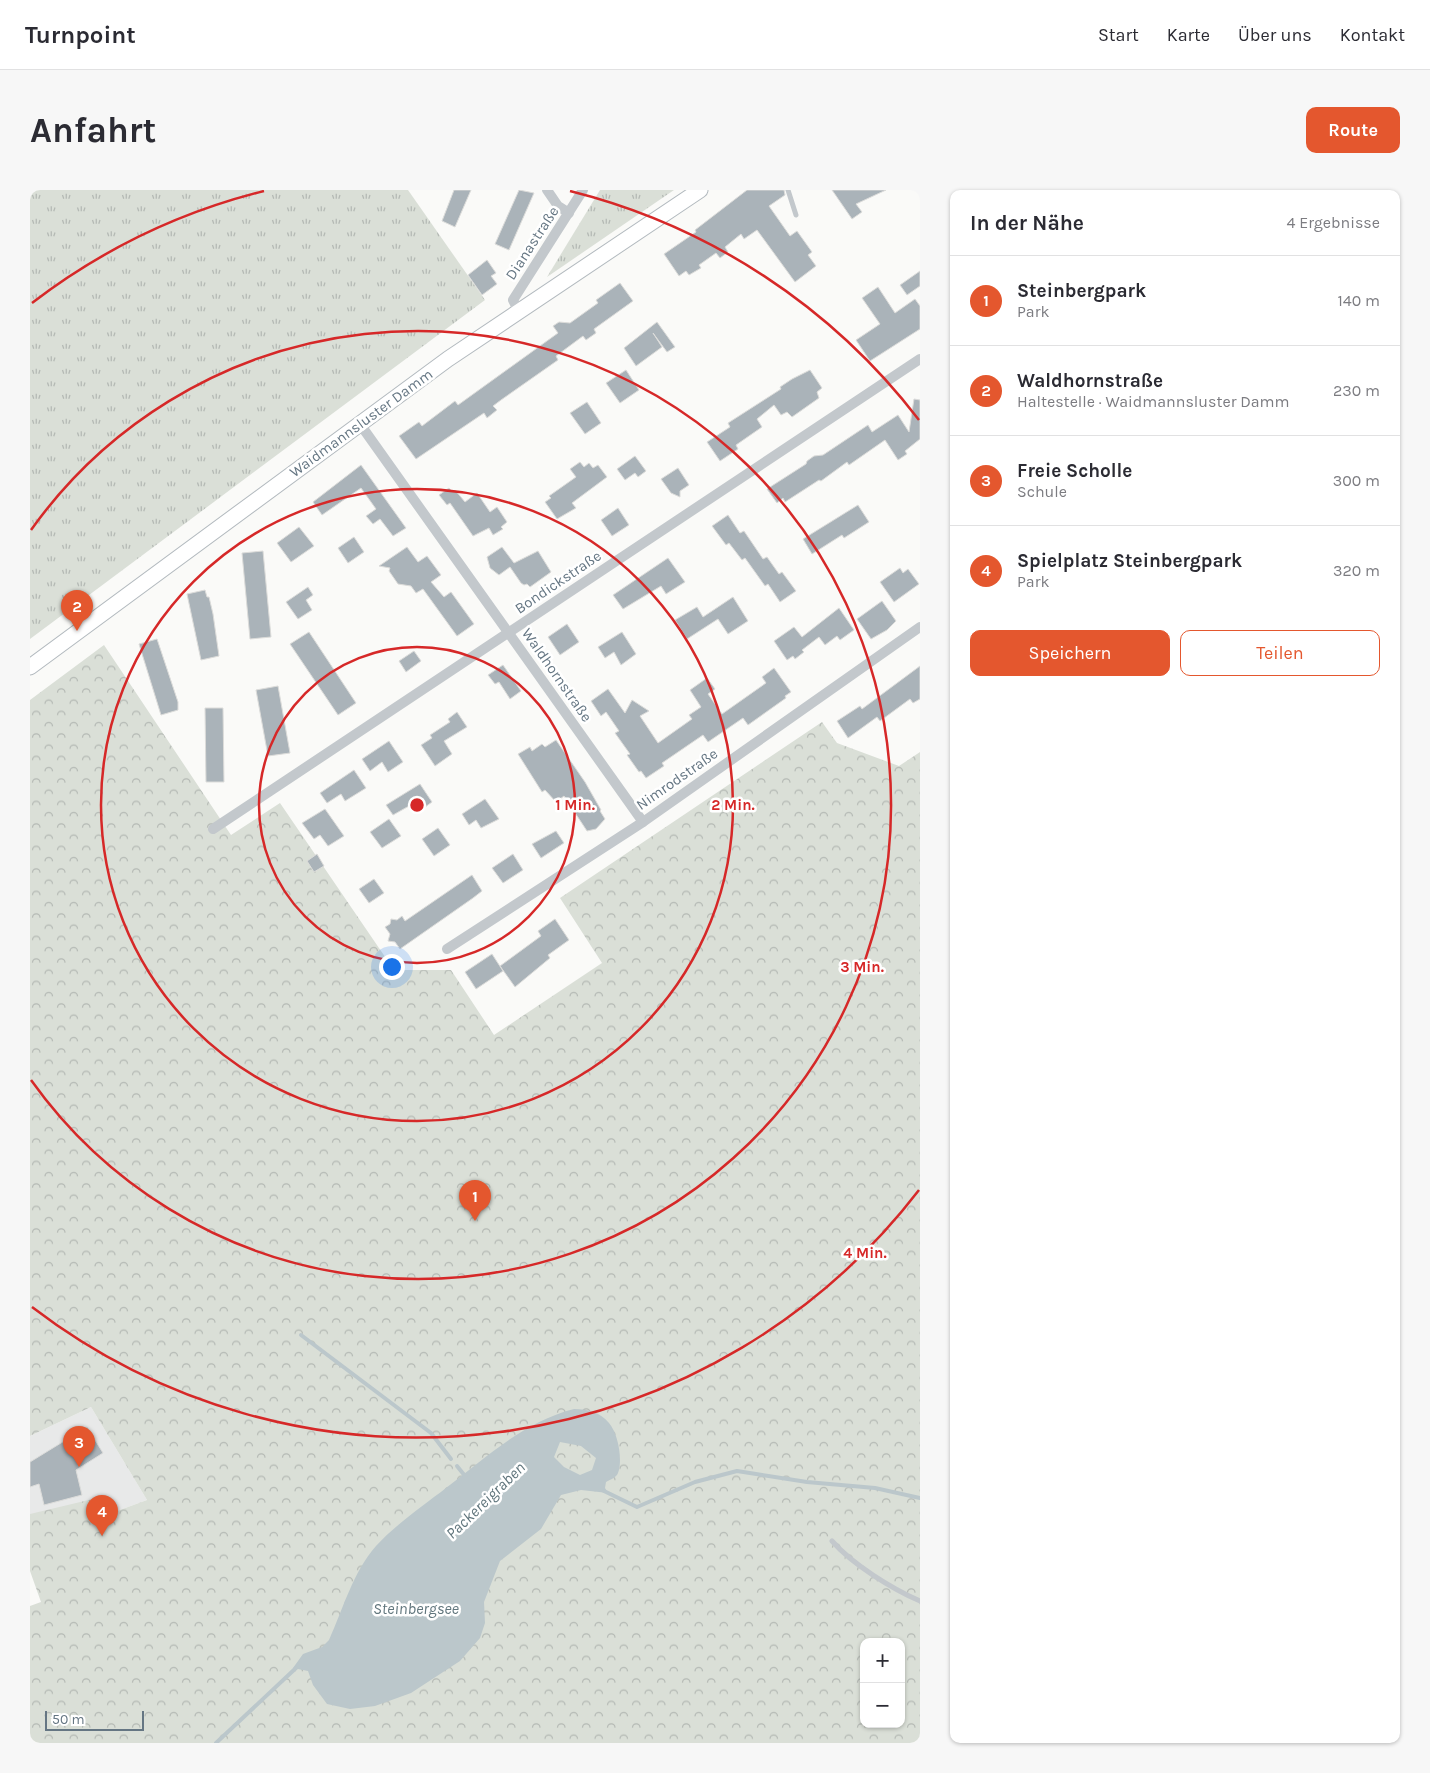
<!DOCTYPE html>
<html lang="de">
<head>
<meta charset="utf-8">
<style>
	:root { --surface:#fff; --page:#f7f7f7; --text:#2b2b33; --muted:#7c7c81; --line:#e1e1e2; --accent:#e4572e }
	body { margin:0; font-family:Karla,sans-serif; background:var(--page); color:var(--text) }
	.controls { position:absolute; right:15px; bottom:15px; display:grid; overflow:hidden; border-radius:10px; box-shadow:0 1px 4px #0004 }
	.controls button { width:45px; height:45px; display:grid; place-items:center; padding:0; border:0; border-bottom:1px solid var(--line); background:var(--surface); color:var(--text); font:25px sans-serif }
	.scale { position:absolute; left:15px; bottom:12px; width:99px; box-sizing:border-box; padding-left:5px; border:2px solid #657683; border-top:0; font-size:14px; line-height:18px; white-space:nowrap; color:#657683; -webkit-text-stroke:4px #fff; paint-order:stroke }
	.you { position:absolute; left:361px; top:776px; width:18px; height:18px; margin:-12px; border:4px solid #fff; border-radius:50%; background:#1a73e8; box-shadow:0 0 0 8px #1a73e833 }
	.badge { display:grid; place-items:center; width:32px; height:32px; border-radius:50%; background:var(--accent); color:#fff; font-size:16px; font-weight:700 }
	.pin { position:absolute; translate:-50% -41px; filter:drop-shadow(0 1px 2px #0008) }
	.pin::after { content:''; position:absolute; top:26px; width:18px; height:15px; background:inherit; clip-path:polygon(0 0,100% 0,50% 100%) }
	.list { margin:0; padding:0; list-style:none }
	h2 { display:flex; justify-content:space-between; align-items:center; height:65px; margin:0; padding:0 20px; font-size:21px }
	h2 small { font-size:16px; font-weight:400; color:var(--muted) }
	.list li { display:grid; grid-template-columns:32px 1fr auto; gap:15px; align-items:center; box-sizing:border-box; height:90px; padding:0 20px; border-top:1px solid var(--line) }
	.list b { display:block; font-size:19px; white-space:nowrap }
	.list p { margin:0; font-size:16px; white-space:nowrap; color:var(--muted) }
	.list em { font-size:16px; font-style:normal; color:var(--muted) }
	.actions { display:flex; gap:10px; padding:15px 20px }
	.actions a { flex:1; padding:11px 0; border:1px solid var(--accent); border-radius:10px; text-align:center; font-size:18px; color:var(--accent) }
	.actions .main { background:var(--accent); color:#fff }
	.map { position:relative; flex:none; width:890px; height:1553px; overflow:hidden; border-radius:10px }
	header { display:flex; align-items:center; gap:30px; box-sizing:border-box; height:70px; padding:0 25px; background:var(--surface); border-bottom:1px solid var(--line) }
	header strong { font-size:24px }
	nav { display:flex; gap:28px; margin-inline-start:auto; font-size:18px }
	.intro { display:flex; align-items:center; justify-content:space-between; box-sizing:border-box; height:120px; padding:0 30px }
	h1 { margin:0; font-size:35px }
	.button { padding:12px 22px; border-radius:10px; background:var(--accent); color:#fff; font-size:18px; font-weight:700 }
	main { display:flex; gap:30px; padding:0 30px }
	aside { flex:1; background:var(--surface); border-radius:10px; box-shadow:0 1px 4px #0004 }
	.map>svg:first-child { display:block }
</style>
</head>
<body>
<header>
<strong>Turnpoint</strong>
<nav><a>Start</a><a>Karte</a><a>Über uns</a><a>Kontakt</a></nav>
</header>
<div class="intro"><h1>Anfahrt</h1><a class="button">Route</a></div>
<main>
<div class="map">
<svg width="890" height="1553" viewBox="0 0 890 1553">
	<defs>
		<pattern id="grass-tufts" width="24" height="20" patternUnits="userSpaceOnUse" patternTransform="scale(1.25)"><rect width="24" height="20" fill="#dadfd7"/><path d="M3 7l-1-3M5 7V3M7 7l1-3M15 17l-1-3M17 17v-4M19 17l1-3" fill="none" stroke="#b4b9b4"/></pattern>
		<pattern id="park-crowns" width="20" height="18" patternUnits="userSpaceOnUse" patternTransform="scale(1.25)"><rect width="20" height="18" fill="#dadfd7"/><path d="M2 6a3 3 0 1 1 6 0M12 15a3 3 0 1 1 6 0" fill="none" stroke="#b4b9b4"/></pattern>
	</defs>
	<rect width="100%" height="100%" fill="#fafaf8"/>
	<polygon fill="#e8e9e9" points="61,1217 117,1310 87,1321 0,1324 0,1246"/>
	<g fill="url(#grass-tufts)">
		<polygon points="0,0 378,0 455,110 0,449"/>
		<polygon points="570,0 644,0 517,87"/>
	</g>
	<path fill="url(#park-crowns)" fill-rule="evenodd" d="M74,455L201,645L250,613L364,780H421L464,845L572,773L530,708L792,532L807,553L869,576L890,562V1553H0V1416L11,1412L0,1381V1324L67,1308L87,1321L117,1310L61,1217L0,1246V510ZM834,1452H871V1534H834Z"/>
	<path fill="#bbc7cb" fill-rule="evenodd" d="M544,1219C558,1219 570,1222 579,1233C588,1243 593,1270 588,1283C586,1288 581,1289 576,1292L575,1298L578,1303L551,1300L531,1305L511,1339L470,1371L454,1412L455,1433L450,1448L430,1471L381,1503L345,1516L320,1519L297,1514L283,1495L278,1481L263,1478L273,1464L292,1457L299,1450C313,1419 323,1382 346,1356C365,1335 394,1315 416,1298C457,1267 493,1232 544,1219ZM530,1252L551,1256L566,1268L562,1280L550,1285L534,1277L524,1267Z"/>
	<g fill="none" stroke-linecap="round" stroke-linejoin="round">
		<g stroke="#bbc7cb" stroke-width="4">
			<polyline points="271,1145 401,1243 421,1269"/>
			<polyline points="427,1276 435,1286"/>
			<polyline points="574,1301 607,1317 665,1292 707,1281 777,1292 845,1298 890,1308"/>
			<polyline points="186,1553 266,1478"/>
		</g>
	</g>
	<g fill="#aab3b9" stroke="#dcdcda">
		<polygon points="424,0 441,0 425,37 412,31"/>
		<polygon points="489,0 504,3 479,60 465,54"/>
		<polygon points="717,0 754,0 755,5 739,16 760,46 767,41 782,62 778,65 786,76 765,92 727,40 714,49 711,44 695,57 698,62 690,68 686,63 669,75 671,78 659,85 656,81 649,86 634,64 666,42 665,40"/>
		<polygon points="802,0 856,0 826,14 832,22 822,29"/>
		<polygon points="457,70 466,83 461,86 467,94 452,105 438,85"/>
		<polygon points="890,81 890,96 877,105 870,95"/>
		<polygon points="590,93 603,111 564,139 566,143 556,150 553,146 526,166 528,170 471,210 463,216 467,220 457,228 454,223 386,269 369,246 389,232 392,236 425,211 428,215 528,143 523,136 529,132 540,133 568,113 566,110"/>
		<polygon points="848,97 865,123 885,109 890,116 890,139 840,171 826,150 850,134 832,108"/>
		<polygon points="627,132 645,157 637,162 623,143 632,157 606,176 594,158"/>
		<polygon points="596,180 609,200 590,213 576,193"/>
		<polygon points="780,180 792,198 787,202 789,208 762,227 757,222 751,225 744,215 727,229 732,237 706,255 708,259 690,271 677,252 700,237 698,233 751,199 750,197 762,189"/>
		<polygon points="884,209 890,210 890,249 875,261 877,264 868,270 855,250 819,275 817,272 791,291 789,290 755,312 753,308 747,313 737,299 776,274 777,271 784,266 793,265 838,235 842,242 868,225 879,242"/>
		<polygon points="557,212 571,233 555,244 540,223"/>
		<polygon points="605,266 616,281 608,287 605,283 595,290 587,279"/>
		<polygon points="550,272 554,277 559,273 563,278 568,275 577,287 542,313 546,318 527,329 515,312 521,308 519,306 546,287 540,279"/>
		<polygon points="331,275 376,338 363,346 350,329 343,334 336,326 346,319 331,298 292,325 283,312"/>
		<polygon points="648,278 659,295 650,301 650,307 641,303 631,289"/>
		<polygon points="419,298 423,302 425,300 435,312 447,303 460,322 467,317 477,332 471,337 473,339 463,345 459,338 443,346 420,313 417,315 409,305"/>
		<polygon points="828,315 839,332 814,348 812,345 782,364 773,349"/>
		<polygon points="588,318 599,335 582,346 571,330"/>
		<polygon points="698,325 710,343 714,341 733,369 737,367 749,384 752,382 766,401 750,412 738,394 735,396 715,368 712,370 699,353 696,355 682,336"/>
		<polygon points="269,337 284,356 261,372 247,353"/>
		<polygon points="324,347 334,362 318,373 308,358"/>
		<polygon points="377,357 388,372 397,366 411,385 401,392 414,407 421,402 444,434 427,446 393,399 386,403 381,396 368,394 359,381 360,378 349,376"/>
		<polygon points="472,357 484,373 508,361 521,382 500,397 497,394 494,395 491,393 480,377 469,385 460,378 457,367"/>
		<polygon points="233,361 241,447 220,449 212,363"/>
		<polygon points="638,368 655,392 636,404 631,396 593,419 583,405"/>
		<polygon points="870,378 873,383 878,379 889,394 864,412 850,392"/>
		<polygon points="278,397 283,405 276,410 282,420 268,429 256,412"/>
		<polygon points="175,400 177,407 179,407 183,424 189,466 171,470 157,404"/>
		<polygon points="703,407 718,431 698,444 688,429 657,449 645,430 667,417 673,427"/>
		<polygon points="852,411 866,431 857,440 841,449 827,429"/>
		<polygon points="809,418 824,440 810,450 807,446 795,455 789,447 772,460 774,462 765,469 763,466 757,470 744,451 764,437 772,447"/>
		<polygon points="537,434 549,452 530,465 518,447"/>
		<polygon points="279,442 326,513 308,525 260,454"/>
		<polygon points="592,442 606,464 591,475 584,462 575,468 568,457"/>
		<polygon points="127,449 148,512 148,520 131,525 109,454"/>
		<polygon points="384,461 391,471 376,482 369,471"/>
		<polygon points="473,475 491,501 480,509 469,492 465,494 458,485"/>
		<polygon points="890,476 890,509 883,513 880,509 850,531 847,527 818,548 807,531 830,516 832,519"/>
		<polygon points="744,478 761,502 755,506 756,508 718,535 713,528 678,552 673,545 632,573 634,576 616,588 611,581 609,582 597,565 600,564 585,543 589,541 576,522 571,526 561,511 578,499 595,523 602,510 619,521 610,526 628,553 662,529 659,525 671,517 660,500 677,488 685,499 678,504 692,524 736,493 732,487"/>
		<polygon points="248,496 260,563 238,566 226,500"/>
		<polygon points="175,518 193,518 194,592 176,592"/>
		<polygon points="427,522 437,537 414,551 422,564 405,576 391,555 402,548 400,545 420,532 418,529"/>
		<polygon points="526,550 555,592 571,620 570,621 575,629 566,639 557,641 534,606 526,612 515,600 512,602 488,564 500,557 502,561 512,554 515,557"/>
		<polygon points="359,551 373,572 358,582 352,572 340,581 332,569"/>
		<polygon points="324,580 336,598 315,611 311,604 297,613 290,603"/>
		<polygon points="390,594 402,612 391,620 389,617 383,622 379,616 363,625 356,615"/>
		<polygon points="455,609 469,629 451,638 446,630 439,635 432,624"/>
		<polygon points="295,619 314,646 298,656 290,645 284,649 272,633"/>
		<polygon points="359,629 371,646 352,658 340,642"/>
		<polygon points="408,638 420,655 404,666 392,649"/>
		<polygon points="526,641 534,653 511,668 502,654"/>
		<polygon points="287,664 294,676 284,682 277,671"/>
		<polygon points="483,664 493,680 473,693 462,678"/>
		<polygon points="442,685 452,701 443,708 370,759 365,752 358,751 360,744 355,737 360,734 361,729 367,730 372,726 375,731"/>
		<polygon points="344,689 354,703 339,713 329,699"/>
		<polygon points="525,729 539,750 518,765 520,768 485,797 470,776 511,746 508,741"/>
		<polygon points="462,764 473,781 446,799 435,782"/>
		<polygon points="57,1237 73,1263 46,1280 52,1305 14,1315 9,1294 0,1297 0,1272"/>
	</g>
	<g fill="none" stroke-linecap="round" stroke-linejoin="round">
		<defs>
			<polyline id="secondary" points="0,477 418,169 670,0"/>
		</defs>
		<use href="#secondary" stroke="#b3babf" stroke-width="17"/>
		<g stroke="#c3c8cc" stroke-width="5">
			<polyline points="758,0 766,25"/>
			<path d="M802,1351C822,1374 862,1399 890,1411"/>
		</g>
		<g stroke="#c3c8cc" stroke-width="10">
			<polyline points="517,0 528,16 539,23"/>
			<polyline points="489,122 483,110 553,0"/>
			<polyline points="330,234 613,632"/>
			<polyline points="183,639 890,169"/>
			<polyline points="417,759 613,632 890,437"/>
		</g>
		<use href="#secondary" stroke="#fff" stroke-width="15"/>
	</g>
	<g fill="none" stroke="#d62828" stroke-width="2.5">
		<circle cx="387" cy="615" r="158"/>
		<circle cx="387" cy="615" r="316"/>
		<path d="M1 340A474 474 0 1 1 1 890"/>
		<path d="M889 1000A633 633 0 0 1 2 1117M2 113A633 633 0 0 1 234 1M540 1A633 633 0 0 1 889 230"/>
	</g>
	<g text-anchor="middle" stroke-width="5" stroke-linejoin="round" paint-order="stroke">
		<g font-size="15" fill="#657683" stroke="#fff">
			<text transform="translate(502 53) rotate(-57)" y="5">Dianastraße</text>
			<text transform="translate(331 233) rotate(-36)" y="5">Waidmannsluster Damm</text>
			<text transform="translate(528 392) rotate(-34)" y="5">Bondickstraße</text>
			<text transform="translate(527 485) rotate(55)" y="5">Waldhornstraße</text>
			<text transform="translate(647 589) rotate(-35)" y="5">Nimrodstraße</text>
		</g>
		<g font-size="16" font-style="italic" fill="#60757c" stroke="#fff">
			<text transform="translate(455 1310) rotate(-44)" y="6">Packereigraben</text>
			<text x="386" y="1424">Steinbergsee</text>
		</g>
	</g>
	<circle cx="387" cy="615" r="8" fill="#d62828" stroke="#fff" stroke-width="2.5"/>
	<g font-size="15" text-anchor="middle" font-weight="bold" fill="#d62828" stroke="#fff" stroke-width="5" stroke-linejoin="round" paint-order="stroke">
		<text x="545" y="620">1 Min.</text>
		<text x="703" y="620">2 Min.</text>
		<text x="832" y="782">3 Min.</text>
		<text x="835" y="1068">4 Min.</text>
	</g>
</svg>
<div class="controls">
<button>+</button>
<button>−</button>
</div>
<div class="scale">50 m</div>
<div class="you"></div>
<div class="pin badge" style="left:445px;top:1031px">1</div>
<div class="pin badge" style="left:47px;top:441px">2</div>
<div class="pin badge" style="left:49px;top:1277px">3</div>
<div class="pin badge" style="left:72px;top:1346px">4</div>
</div>
<aside>
<h2>In der Nähe<small>4 Ergebnisse</small></h2>
<ul class="list">
<li><span class="badge">1</span><div><b>Steinbergpark</b><p>Park</p></div><em>140 m</em></li>
<li><span class="badge">2</span><div><b>Waldhornstraße</b><p>Haltestelle · Waidmannsluster Damm</p></div><em>230 m</em></li>
<li><span class="badge">3</span><div><b>Freie Scholle</b><p>Schule</p></div><em>300 m</em></li>
<li><span class="badge">4</span><div><b>Spielplatz Steinbergpark</b><p>Park</p></div><em>320 m</em></li>
</ul>
<div class="actions"><a class="main">Speichern</a><a>Teilen</a></div>
</aside>
</main>
</body>
</html>
